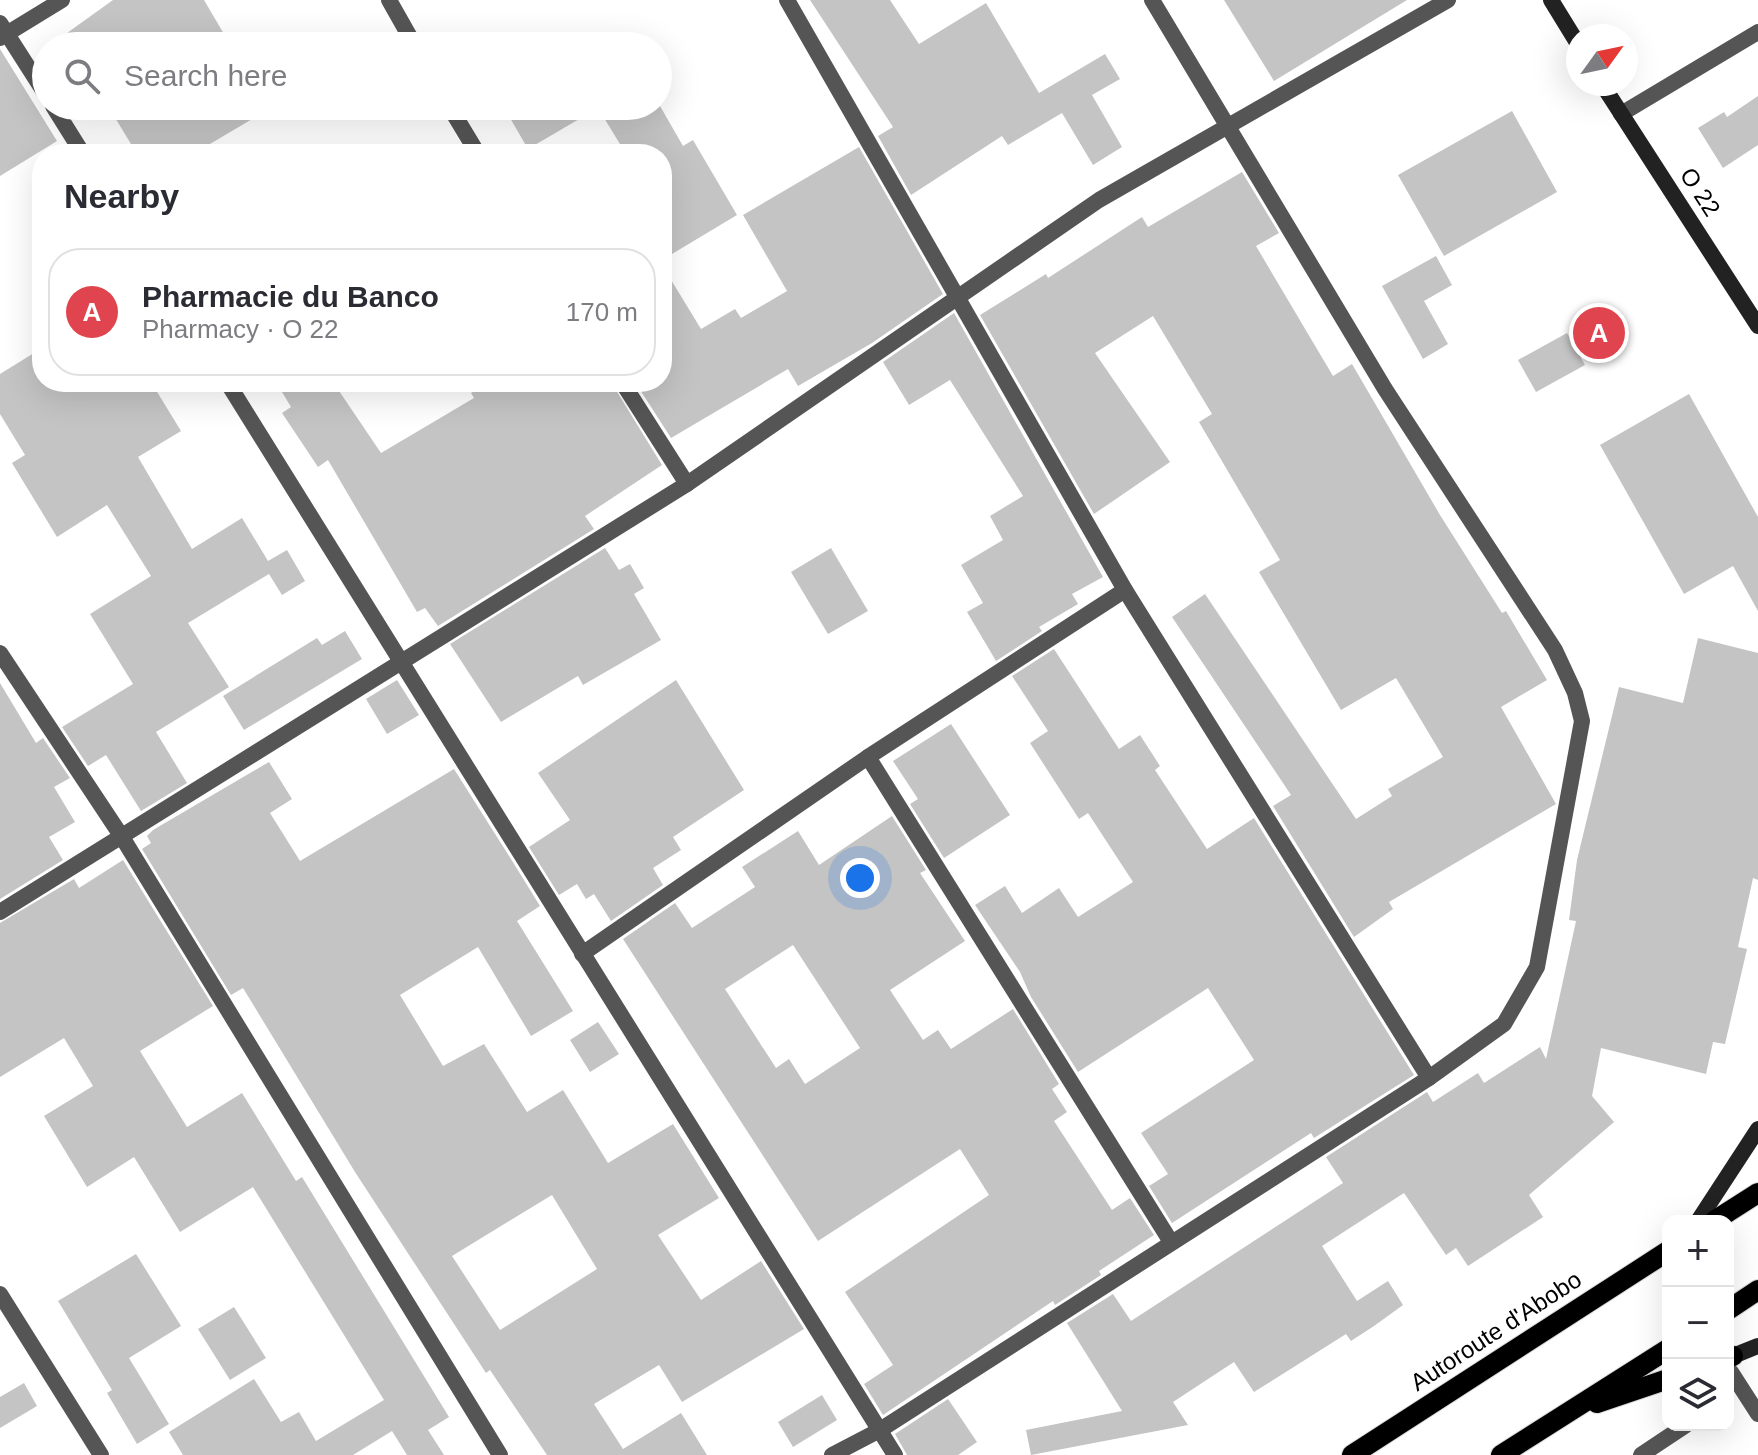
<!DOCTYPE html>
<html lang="en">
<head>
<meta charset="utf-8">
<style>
	:root { --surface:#fff; --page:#f2f2f3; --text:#2b2b33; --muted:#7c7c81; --line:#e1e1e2; --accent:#000 }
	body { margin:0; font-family:Helvetica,sans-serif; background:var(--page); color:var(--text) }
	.controls { position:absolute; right:24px; bottom:24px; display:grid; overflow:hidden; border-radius:16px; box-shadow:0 8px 32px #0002 }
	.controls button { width:72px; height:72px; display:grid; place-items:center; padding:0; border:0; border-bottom:2px solid var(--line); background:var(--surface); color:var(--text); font:40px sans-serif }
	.compass { position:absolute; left:1566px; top:24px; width:72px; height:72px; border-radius:50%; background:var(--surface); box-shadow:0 8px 32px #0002; rotate:57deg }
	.you { position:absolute; left:860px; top:878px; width:28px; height:28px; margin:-20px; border:6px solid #fff; border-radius:50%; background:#1a73e8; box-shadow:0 0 0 12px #1a73e833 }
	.badge { display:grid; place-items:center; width:52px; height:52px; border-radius:50%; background:var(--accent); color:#fff; font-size:26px; font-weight:700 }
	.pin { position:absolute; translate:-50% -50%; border:4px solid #fff; box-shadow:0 2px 8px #0006 }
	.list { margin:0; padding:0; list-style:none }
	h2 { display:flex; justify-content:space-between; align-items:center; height:104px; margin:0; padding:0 32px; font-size:34px }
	h2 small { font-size:26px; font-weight:400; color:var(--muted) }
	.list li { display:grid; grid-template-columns:52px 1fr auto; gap:24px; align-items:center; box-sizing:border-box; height:128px; margin:0 16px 16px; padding:0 16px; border:2px solid var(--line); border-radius:32px }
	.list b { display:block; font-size:30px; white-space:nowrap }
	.list p { margin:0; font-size:26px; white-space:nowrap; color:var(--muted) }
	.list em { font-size:26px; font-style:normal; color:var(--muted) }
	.icon { flex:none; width:44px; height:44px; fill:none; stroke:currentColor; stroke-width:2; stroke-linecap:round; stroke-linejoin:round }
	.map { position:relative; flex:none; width:1758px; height:1455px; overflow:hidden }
	.search { position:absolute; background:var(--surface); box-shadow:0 8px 32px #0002; left:32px; top:32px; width:640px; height:88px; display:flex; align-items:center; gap:20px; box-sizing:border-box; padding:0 28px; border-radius:44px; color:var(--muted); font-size:30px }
	.panel { position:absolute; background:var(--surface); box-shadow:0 8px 32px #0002; left:32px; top:144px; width:640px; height:248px; border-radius:32px }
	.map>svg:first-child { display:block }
</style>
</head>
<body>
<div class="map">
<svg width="1758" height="1455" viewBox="0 0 1758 1455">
	<rect width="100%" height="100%" fill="#fff"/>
	<g fill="#c4c4c4" fill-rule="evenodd">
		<polygon points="113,0 204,0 231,46 49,46"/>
		<polygon points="810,0 890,0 919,44 986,3 1039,93 1105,54 1120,79 1092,95 1122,147 1093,165 1062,113 1008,145 1002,136 911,195 878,136 893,127"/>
		<polygon points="1224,0 1407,0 1274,81"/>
		<polygon points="0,49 57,141 0,176"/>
		<polygon points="1758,96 1758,145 1723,168 1698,128 1724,112 1727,117"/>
		<polygon points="108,106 274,106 193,154 137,154"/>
		<polygon points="503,106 660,106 683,146 693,140 737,215 662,260 662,154 626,154 598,108 528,149"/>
		<polygon points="1512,111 1557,192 1444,256 1398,175"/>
		<polygon points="859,147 943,294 872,343 798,386 788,369 671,438 635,382 662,382 662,265 701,329 735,309 741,318 787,291 743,215"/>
		<polygon points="1242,172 1279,233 1256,246 1333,376 1352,364 1440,515 1502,613 1506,611 1547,680 1501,707 1556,804 1389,902 1393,909 1354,937 1273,806 1291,795 1172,617 1205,594 1356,819 1392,796 1388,789 1443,757 1396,678 1341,710 1259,572 1280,560 1199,422 1212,414 1153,316 1095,353 1170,462 1094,514 980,315 1046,274 1048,278 1142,217 1148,227"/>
		<polygon points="1436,256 1452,285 1424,301 1448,344 1423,359 1382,286"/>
		<polygon points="954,313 1103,577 1072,594 1078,604 1039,627 1042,631 996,661 967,612 983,603 961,565 1003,540 990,516 1023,496 950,380 909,405 883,362"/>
		<polygon points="1567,333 1585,365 1536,392 1518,360"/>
		<polygon points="42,348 42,382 151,382 181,431 138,457 192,549 242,518 268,561 287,550 305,581 282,595 269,574 188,623 229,687 156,732 187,783 141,811 106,755 88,766 62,727 133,684 90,614 151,576 107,505 57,537 12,463 25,455 0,414 0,374"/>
		<polygon points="276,382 333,382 381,453 474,398 471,393 490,382 611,382 662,465 585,516 594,529 438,626 425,608 417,612 328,460 318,467 282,413 291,407"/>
		<polygon points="1689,394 1758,517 1758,611 1733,566 1684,594 1600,445"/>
		<polygon points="605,548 619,570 630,564 644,588 634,594 661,640 583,685 578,676 501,722 450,644"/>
		<polygon points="831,548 868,611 828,634 791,572"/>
		<polygon points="345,631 362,659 244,730 223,696 317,638 322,645"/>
		<polygon points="1698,638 1758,653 1758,880 1753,878 1738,947 1747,949 1725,1044 1713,1042 1706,1074 1601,1048 1592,1096 1614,1122 1529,1195 1543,1217 1468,1266 1456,1248 1446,1255 1404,1193 1322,1246 1357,1301 1388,1281 1403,1305 1374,1326 1351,1341 1346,1334 1254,1392 1234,1362 1173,1402 1188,1425 1031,1455 1026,1430 1122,1411 1067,1323 1113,1294 1131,1321 1343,1183 1326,1157 1427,1092 1433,1102 1478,1073 1484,1083 1540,1047 1546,1059 1576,921 1569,920 1577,860 1619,687 1683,703"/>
		<polygon points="1054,649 1119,749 1140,735 1160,766 1155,770 1207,849 1254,818 1414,1075 1314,1138 1311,1133 1172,1223 1149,1186 1168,1174 1141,1133 1254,1060 1208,988 1078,1072 1031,997 1020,972 975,905 1005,886 1022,913 1059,888 1078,917 1133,882 1088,813 1079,819 1030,743 1048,731 1012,676"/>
		<polygon points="397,680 419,715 387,734 366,699"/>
		<polygon points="676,680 744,790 673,837 681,850 653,868 663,885 611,921 594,894 586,899 577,884 559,895 529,847 570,820 538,773"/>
		<polygon points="0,683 36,743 43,738 70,778 54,787 75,822 49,837 63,860 0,899"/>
		<polygon points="951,724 1010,815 944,858 910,804 918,799 893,761"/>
		<path d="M269,762L292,799L270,813L300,861L454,769L511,859L540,906L517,921L573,1011L531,1036L478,947L400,995L443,1066L484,1044L527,1112L563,1090L608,1163L673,1124L719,1198L658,1235L701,1300L761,1261L804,1329L682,1402L659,1365L594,1404L623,1449L681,1413L707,1455H547L490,1370L486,1373L355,1172L243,988L231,995L142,849L151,843L147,836L153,830ZM552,1195L597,1269L500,1330L452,1256Z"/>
		<path d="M892,816L926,870L920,873L965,941L890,990L923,1040L938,1030L951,1049L1013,1009L1059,1084L1052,1089L1067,1112L1054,1121L1112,1210L1130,1198L1154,1235L1099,1271L1101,1275L1055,1305L1053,1301L883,1415L864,1384L893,1365L845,1292L989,1195L960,1149L818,1241L623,939L675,903L692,928L755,887L742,867L798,831L819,865ZM793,945L860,1048L805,1084L789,1059L776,1068L725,989Z"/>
		<polygon points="123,860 213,1006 140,1051 187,1127 242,1093 296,1181 302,1177 449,1417 428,1430 444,1455 407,1455 392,1431 353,1455 183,1455 169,1432 254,1379 281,1422 299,1412 316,1441 384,1400 253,1187 180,1232 134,1157 87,1187 44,1116 93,1086 64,1038 0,1077 0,923 74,879 79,888"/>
		<polygon points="598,1022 619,1054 590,1072 570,1040"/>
		<polygon points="136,1254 181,1326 129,1358 169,1424 137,1444 107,1393 112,1390 58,1301"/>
		<polygon points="234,1307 266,1358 230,1380 198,1329"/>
		<polygon points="24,1383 37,1406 0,1428 0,1397"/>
		<polygon points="822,1395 837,1420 793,1447 778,1422"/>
		<polygon points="948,1399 977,1442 958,1455 907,1455 895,1434"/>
	</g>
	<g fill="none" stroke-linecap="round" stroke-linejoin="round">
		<defs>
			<g id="primary">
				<polyline points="1714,1221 1758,1193"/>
				<polyline points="1728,1310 1758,1290"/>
				<polyline points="1728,1358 1733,1356"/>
				<polyline points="1597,1403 1668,1379"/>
				<polyline points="1352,1455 1668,1251"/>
				<polyline points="1501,1455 1668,1349"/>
			</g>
		</defs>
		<use href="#primary" stroke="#dbdbdb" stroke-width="22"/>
		<g stroke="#555" stroke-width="16">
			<polyline points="389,0 415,46"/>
			<polyline points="787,0 1125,590 1429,1078"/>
			<polyline points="0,23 46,95"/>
			<polyline points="0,38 62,0"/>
			<polyline points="53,106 83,154"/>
			<polyline points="449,106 478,154"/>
			<polyline points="1621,114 1758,32"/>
			<polyline points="227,382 895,1455"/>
			<polyline points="622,382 687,484"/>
			<polyline points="0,653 122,837 500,1455"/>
			<polyline points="868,757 1171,1242"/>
			<polyline points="0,912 687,484 1099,200 1448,0"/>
			<polyline points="582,954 868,757 1125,590"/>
			<polyline points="0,1294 101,1455"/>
			<polyline points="1731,1372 1758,1414"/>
			<polyline points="832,1455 880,1430 1429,1078 1504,1024 1537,967 1582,721 1575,693 1555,650 1385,389 1152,0"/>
			<polyline points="1641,1455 1686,1425"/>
		</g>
		<g stroke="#222" stroke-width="16">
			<polyline points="1551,0 1578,44"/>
			<polyline points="1602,84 1758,326"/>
			<polyline points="1698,1221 1758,1129"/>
			<polyline points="1733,1356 1758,1346"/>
		</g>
		<use href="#primary" stroke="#000" stroke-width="20"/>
	</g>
	<g text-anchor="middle" stroke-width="7" stroke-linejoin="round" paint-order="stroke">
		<g font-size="24" fill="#000" stroke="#fff">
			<text transform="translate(1700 192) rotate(57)" y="8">O 22</text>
			<text transform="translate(1496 1331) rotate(-33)" y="8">Autoroute d'Abobo</text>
		</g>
	</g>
</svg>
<div class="controls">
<button>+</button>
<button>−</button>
<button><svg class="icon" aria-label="layers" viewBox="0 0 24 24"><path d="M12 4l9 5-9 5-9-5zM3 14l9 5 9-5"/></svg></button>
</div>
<svg class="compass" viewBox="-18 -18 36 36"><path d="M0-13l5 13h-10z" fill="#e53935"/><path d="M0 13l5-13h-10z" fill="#7c7c81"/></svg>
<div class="you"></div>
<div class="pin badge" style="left:1599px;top:333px;background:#e0444e">A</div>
<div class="search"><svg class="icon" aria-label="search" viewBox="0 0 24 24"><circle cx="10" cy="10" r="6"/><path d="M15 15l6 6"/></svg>Search here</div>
<section class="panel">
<h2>Nearby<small></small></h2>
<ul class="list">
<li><span class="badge" style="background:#e0444e">A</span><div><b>Pharmacie du Banco</b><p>Pharmacy · O 22</p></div><em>170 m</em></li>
</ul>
</section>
</div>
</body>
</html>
